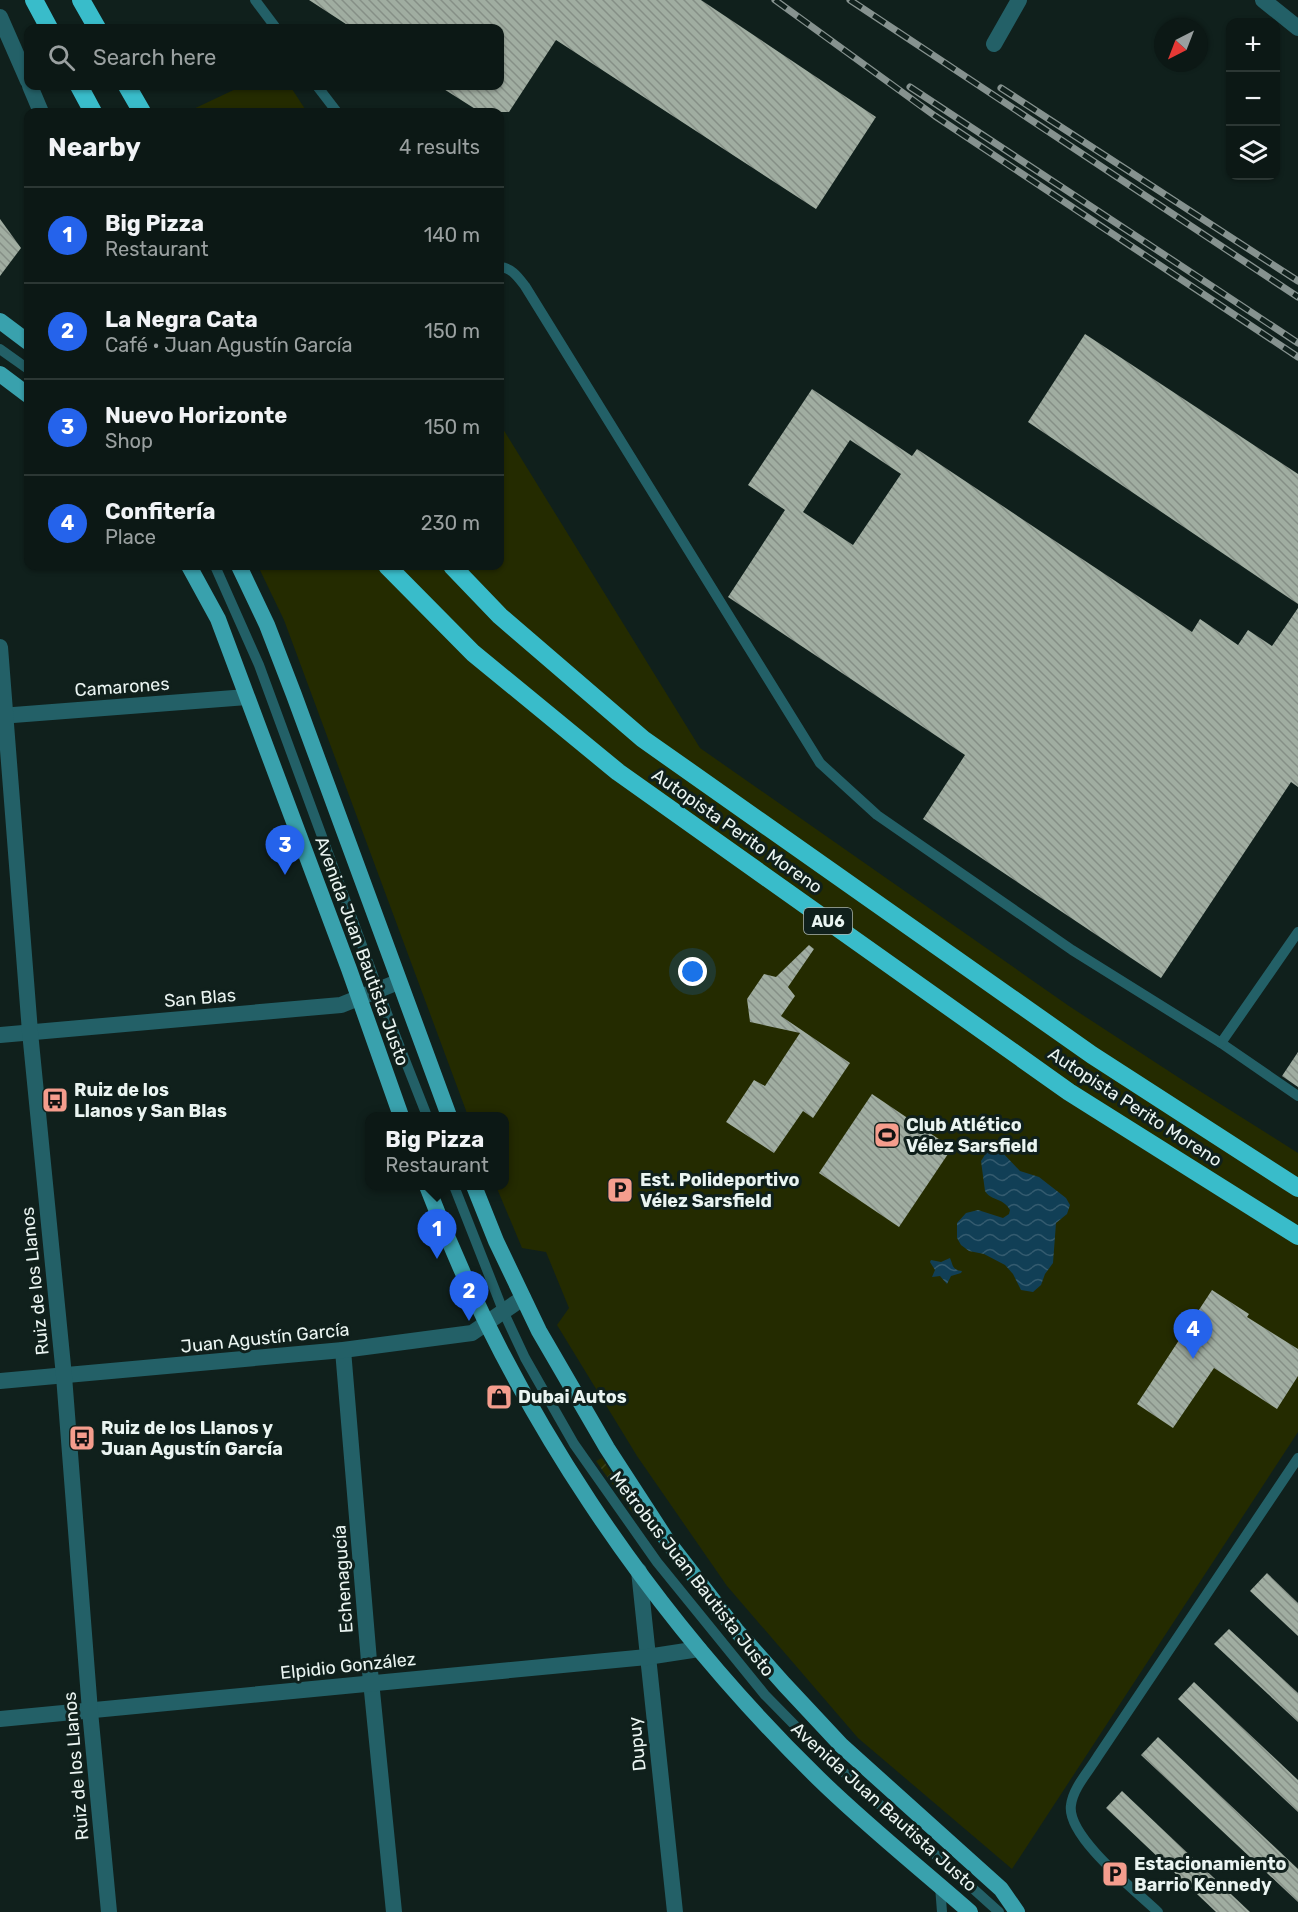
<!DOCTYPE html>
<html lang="en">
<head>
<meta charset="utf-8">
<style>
	:root { --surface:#0c1815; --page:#15211e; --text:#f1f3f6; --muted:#9aa0a0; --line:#2c3734; --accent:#2563eb }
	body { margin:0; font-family:Rubik,sans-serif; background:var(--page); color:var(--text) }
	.controls { position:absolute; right:18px; top:18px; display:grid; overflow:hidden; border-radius:12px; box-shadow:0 2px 4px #0004 }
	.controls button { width:54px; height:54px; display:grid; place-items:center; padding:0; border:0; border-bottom:2px solid var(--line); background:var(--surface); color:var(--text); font:30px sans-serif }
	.compass { position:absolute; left:1154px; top:18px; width:54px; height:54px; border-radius:50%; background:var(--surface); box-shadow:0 2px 4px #0004; rotate:222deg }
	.you { position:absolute; left:693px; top:972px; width:21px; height:21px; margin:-15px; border:4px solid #fff; border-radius:50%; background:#1a73e8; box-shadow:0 0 0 9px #1a73e833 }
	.badge { display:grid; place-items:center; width:39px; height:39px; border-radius:50%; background:var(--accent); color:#fff; font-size:20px; font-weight:700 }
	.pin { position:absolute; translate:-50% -50px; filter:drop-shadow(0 2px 3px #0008) }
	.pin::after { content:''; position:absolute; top:32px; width:21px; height:18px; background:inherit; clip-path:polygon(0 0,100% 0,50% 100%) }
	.popup { position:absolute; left:365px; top:1112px; width:144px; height:78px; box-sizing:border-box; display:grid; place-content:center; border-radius:12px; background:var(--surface); filter:drop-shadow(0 2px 4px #0005); font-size:20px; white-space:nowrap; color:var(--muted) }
	.popup b { font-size:22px; color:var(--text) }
	.popup::after { content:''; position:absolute; left:50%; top:100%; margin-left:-12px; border:12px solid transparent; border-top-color:var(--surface) }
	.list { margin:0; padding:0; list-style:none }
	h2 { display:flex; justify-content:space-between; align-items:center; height:78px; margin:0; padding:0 24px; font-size:26px }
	h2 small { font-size:20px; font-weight:400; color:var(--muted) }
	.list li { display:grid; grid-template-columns:39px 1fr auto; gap:18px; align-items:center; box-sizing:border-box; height:96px; padding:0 24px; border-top:2px solid var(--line) }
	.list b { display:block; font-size:22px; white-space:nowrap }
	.list p { margin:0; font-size:20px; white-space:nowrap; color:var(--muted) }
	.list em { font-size:20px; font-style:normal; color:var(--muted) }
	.icon { flex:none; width:33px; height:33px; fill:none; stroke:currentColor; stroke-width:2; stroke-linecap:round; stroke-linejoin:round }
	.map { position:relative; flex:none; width:1298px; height:1912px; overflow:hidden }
	.search { position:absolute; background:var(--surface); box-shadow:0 2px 4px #0004; left:24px; top:24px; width:480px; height:66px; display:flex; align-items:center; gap:15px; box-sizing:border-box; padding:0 21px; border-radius:12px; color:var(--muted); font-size:22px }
	.panel { position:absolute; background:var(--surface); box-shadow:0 2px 4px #0004; left:24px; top:108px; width:480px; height:462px; border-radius:12px }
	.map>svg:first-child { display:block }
</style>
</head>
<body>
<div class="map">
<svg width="1298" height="1912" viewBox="0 0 1298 1912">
	<defs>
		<pattern id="garden-furrows" width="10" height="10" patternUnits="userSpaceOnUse" patternTransform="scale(1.5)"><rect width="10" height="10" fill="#242b00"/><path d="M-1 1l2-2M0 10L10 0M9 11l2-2" fill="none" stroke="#394019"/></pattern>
		<pattern id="water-waves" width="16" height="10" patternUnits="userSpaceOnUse" patternTransform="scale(1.5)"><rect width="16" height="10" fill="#113f56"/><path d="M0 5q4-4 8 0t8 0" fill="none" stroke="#345b6f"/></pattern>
		<pattern id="building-back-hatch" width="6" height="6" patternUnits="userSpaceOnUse" patternTransform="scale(1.5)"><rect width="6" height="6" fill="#a0ada1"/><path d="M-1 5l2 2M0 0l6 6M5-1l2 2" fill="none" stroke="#858f86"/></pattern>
	</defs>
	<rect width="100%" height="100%" fill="#10201c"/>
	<polygon fill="url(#garden-furrows)" points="602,1458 637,1515 637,1517 634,1515 596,1461"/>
	<g fill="#242b00">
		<polygon points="242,86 290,86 307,112 187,112"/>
		<polygon points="500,424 700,748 1069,1006 1187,1083 1298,1153 1298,1432 1012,1869 858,1738 727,1586 637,1456 557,1325 569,1308 546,1252 522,1248 496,1186 504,1186 504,1116 468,1116 284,620 258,566 500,566"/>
	</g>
	<g fill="url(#water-waves)">
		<path d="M995,1150L1001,1151L1020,1171L1039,1177L1066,1198L1070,1205L1067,1214L1056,1223L1053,1263L1045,1274L1041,1285L1033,1292L1021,1290L1013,1274L1005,1265L984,1254L969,1251L961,1245L957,1238V1223L966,1213L978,1210L1003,1218L1009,1214L1010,1210C1004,1198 991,1201 985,1191L981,1161L986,1153Z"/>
		<path d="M950,1258C953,1265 952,1270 962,1271L961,1273L951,1276L947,1284L940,1276L932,1277L935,1270L930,1262L931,1260L941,1262Z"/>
	</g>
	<g fill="url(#building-back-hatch)" fill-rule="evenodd">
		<polygon points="309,0 701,0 876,117 816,209 556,40 509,112 480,112 439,86 500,86 500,28 352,28"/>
		<polygon points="0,219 21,248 0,276"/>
		<polygon points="1085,334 1298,474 1298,604 1028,422"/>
		<path d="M812,389L912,456L917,449L1192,632L1200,619L1238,645L1248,630L1272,646L1298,608V787L1291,782L1161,978L923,819L965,755L728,597L785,510L748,485ZM850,440L901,474L853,545L803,512Z"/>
		<polygon points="809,945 814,949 788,987 795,996 781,1016 850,1063 813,1118 803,1111 774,1153 726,1122 754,1080 765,1086 800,1033 750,1022 747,999 764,974 776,977"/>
		<polygon points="1298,1052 1298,1087 1282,1076"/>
		<polygon points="872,1094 952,1148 899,1227 819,1173"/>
		<polygon points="1212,1290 1249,1314 1247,1317 1298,1349 1298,1376 1277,1409 1214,1368 1173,1428 1137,1404"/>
		<polygon points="1267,1573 1298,1603 1298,1636 1250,1591"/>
		<polygon points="1229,1629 1298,1693 1298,1722 1214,1644"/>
		<polygon points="1194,1682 1298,1780 1298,1812 1178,1699"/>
		<polygon points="1158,1737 1298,1869 1298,1902 1141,1755"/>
		<polygon points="1122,1791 1250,1912 1216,1912 1106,1808"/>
	</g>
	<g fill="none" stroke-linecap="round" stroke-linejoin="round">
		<g stroke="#236067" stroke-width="10">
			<polyline points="255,0 276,28"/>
			<polyline points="317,86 337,112"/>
			<path d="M500,267C512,268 518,277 525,286L820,763L877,815L1072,950L1221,1043L1298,1096"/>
			<polyline points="0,349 28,369"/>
			<polyline points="215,566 259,665 392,1027 427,1116"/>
			<polyline points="1221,1043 1298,932"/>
			<polyline points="454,1186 504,1313 525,1358 574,1444 657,1562 765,1695 819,1750 999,1912"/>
			<polyline points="940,1886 942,1912"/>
			<path d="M1158,1912C1136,1891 1066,1836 1071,1805C1073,1788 1089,1771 1098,1756L1298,1458"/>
		</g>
		<g stroke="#236067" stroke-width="16">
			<polyline points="1263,0 1298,28"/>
			<polyline points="994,44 1019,0"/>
			<polyline points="0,716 247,697"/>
			<polyline points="0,1035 341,1005 398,982"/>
			<polyline points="343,1350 369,1661 394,1912"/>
			<polyline points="0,1381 343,1350 472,1333 523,1298"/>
			<polyline points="639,1571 675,1912"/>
			<polyline points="0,1719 647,1657 699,1649"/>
		</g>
		<g stroke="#236067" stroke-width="16">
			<polyline points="0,17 28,81"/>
			<polyline points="30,86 41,112"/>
			<polyline points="0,647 30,1032 64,1376 90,1711 109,1912"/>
		</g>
		<g stroke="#39a1ad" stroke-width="16">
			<polyline points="0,321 28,342"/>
			<polyline points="0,374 28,395"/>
			<polyline points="189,566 218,619 349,969 401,1116"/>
			<polyline points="239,566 267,625 294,695 449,1116"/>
			<path d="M427,1186C510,1406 649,1613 818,1778C866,1825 920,1868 970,1912"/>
			<polyline points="474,1186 496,1241 539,1331 607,1448 668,1542 736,1630 784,1684 841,1745 1001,1889 1017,1912"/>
		</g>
		<g stroke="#39bcca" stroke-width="18">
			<polyline points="34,0 49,28"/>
			<polyline points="81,0 97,28"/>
			<polyline points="79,86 93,112"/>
			<polyline points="127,86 142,112"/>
			<polyline points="387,566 473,653 618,772 1069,1092 1298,1236"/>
			<polyline points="452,566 500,616 643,739 1092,1055 1298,1188"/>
		</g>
		<defs>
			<g id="rail">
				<polyline points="775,0 935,116 1298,357"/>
				<polyline points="850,0 1298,297"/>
				<polyline points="910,87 1298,343"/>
				<polyline points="1001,88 1298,281"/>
			</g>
		</defs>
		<use href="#rail" stroke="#86928f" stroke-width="7"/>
		<use href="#rail" stroke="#10201c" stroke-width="4.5" stroke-dasharray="14" stroke-linecap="butt"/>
	</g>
	<defs>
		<symbol id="bus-square" viewBox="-11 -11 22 22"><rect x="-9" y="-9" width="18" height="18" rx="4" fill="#f59d8d" stroke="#10201c"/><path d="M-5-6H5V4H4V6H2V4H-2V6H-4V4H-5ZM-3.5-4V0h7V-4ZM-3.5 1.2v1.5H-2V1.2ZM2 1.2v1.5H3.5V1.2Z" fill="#111"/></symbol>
		<symbol id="stadium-square" viewBox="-11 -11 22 22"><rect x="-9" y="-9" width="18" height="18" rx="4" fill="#f59d8d" stroke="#10201c"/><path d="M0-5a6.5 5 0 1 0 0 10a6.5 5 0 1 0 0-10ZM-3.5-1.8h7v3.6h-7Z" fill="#111"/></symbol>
		<symbol id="parking-square" viewBox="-11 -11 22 22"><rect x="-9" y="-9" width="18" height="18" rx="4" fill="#f59d8d" stroke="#10201c"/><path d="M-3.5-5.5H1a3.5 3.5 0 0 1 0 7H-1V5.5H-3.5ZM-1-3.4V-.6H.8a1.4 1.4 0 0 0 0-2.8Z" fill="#111"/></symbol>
		<symbol id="shop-square" viewBox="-11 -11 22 22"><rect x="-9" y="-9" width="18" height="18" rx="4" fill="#f59d8d" stroke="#10201c"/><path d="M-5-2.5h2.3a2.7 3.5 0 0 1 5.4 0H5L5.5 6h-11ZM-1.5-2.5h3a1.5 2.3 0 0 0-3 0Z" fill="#111"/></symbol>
	</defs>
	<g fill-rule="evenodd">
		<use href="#bus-square" x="40" y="1085" width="30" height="30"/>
		<use href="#stadium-square" x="872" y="1120" width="30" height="30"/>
		<use href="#parking-square" x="605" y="1175" width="30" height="30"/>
		<use href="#shop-square" x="484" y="1382" width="30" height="30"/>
		<use href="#bus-square" x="67" y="1423" width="30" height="30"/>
		<use href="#parking-square" x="1100" y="1859" width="30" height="30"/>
	</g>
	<g text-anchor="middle" stroke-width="6" stroke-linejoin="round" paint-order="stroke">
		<rect fill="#10201c" stroke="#a9b4b1" stroke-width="1.5" x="804" y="908" width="48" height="26" rx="4.5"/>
		<g font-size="16" font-weight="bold" fill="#eaf4f1">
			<text x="828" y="927">AU6</text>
		</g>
		<g font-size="18" fill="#eaf4f1" stroke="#10201c">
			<text transform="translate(122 687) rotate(-4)" y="6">Camarones</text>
			<text transform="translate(737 831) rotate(35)" y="6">Autopista Perito Moreno</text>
			<text transform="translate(362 951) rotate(70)" y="6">Avenida Juan Bautista Justo</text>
			<text transform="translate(200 998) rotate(-5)" y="6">San Blas</text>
			<text transform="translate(1135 1107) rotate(33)" y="6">Autopista Perito Moreno</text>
			<text transform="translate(35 1281) rotate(-96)" y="6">Ruiz de los Llanos</text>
			<text transform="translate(265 1338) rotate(-6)" y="6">Juan Agustín García</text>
			<text transform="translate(692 1574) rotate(52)" y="6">Metrobus Juan Bautista Justo</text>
			<text transform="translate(343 1579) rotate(-94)" y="6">Echenagucía</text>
			<text transform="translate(348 1666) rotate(-6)" y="6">Elpidio González</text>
			<text transform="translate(637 1744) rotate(-96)" y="6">Dupuy</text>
			<text transform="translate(76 1766) rotate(-95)" y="6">Ruiz de los Llanos</text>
			<text transform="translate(884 1807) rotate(42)" y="6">Avenida Juan Bautista Justo</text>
		</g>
		<g font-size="18" font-weight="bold" fill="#eaf4f1" stroke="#10201c" text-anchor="start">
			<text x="74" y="1096">Ruiz de los<tspan x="74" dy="21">Llanos y San Blas</tspan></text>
			<text x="906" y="1131">Club Atlético<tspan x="906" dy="21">Vélez Sarsfield</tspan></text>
			<text x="640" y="1186">Est. Polideportivo<tspan x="640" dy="21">Vélez Sarsfield</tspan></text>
			<text x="518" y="1403">Dubai Autos</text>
			<text x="101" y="1434">Ruiz de los Llanos y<tspan x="101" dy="21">Juan Agustín García</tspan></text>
			<text x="1134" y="1870">Estacionamiento<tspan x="1134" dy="21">Barrio Kennedy</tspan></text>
		</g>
	</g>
</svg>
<div class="controls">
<button>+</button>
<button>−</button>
<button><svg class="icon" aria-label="layers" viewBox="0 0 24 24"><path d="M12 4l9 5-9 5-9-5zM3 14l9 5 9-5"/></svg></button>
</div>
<svg class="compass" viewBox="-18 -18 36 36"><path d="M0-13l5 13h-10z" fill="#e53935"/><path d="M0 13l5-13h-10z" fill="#9aa0a0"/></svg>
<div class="you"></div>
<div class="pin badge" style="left:437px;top:1259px">1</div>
<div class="popup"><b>Big Pizza</b>Restaurant</div>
<div class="pin badge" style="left:469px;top:1321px">2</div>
<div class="pin badge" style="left:285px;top:875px">3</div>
<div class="pin badge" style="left:1193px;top:1359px">4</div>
<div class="search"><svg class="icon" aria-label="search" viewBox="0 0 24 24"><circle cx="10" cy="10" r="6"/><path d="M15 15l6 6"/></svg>Search here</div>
<section class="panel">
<h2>Nearby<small>4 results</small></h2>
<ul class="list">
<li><span class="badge">1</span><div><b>Big Pizza</b><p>Restaurant</p></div><em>140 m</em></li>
<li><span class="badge">2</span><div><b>La Negra Cata</b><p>Café · Juan Agustín García</p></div><em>150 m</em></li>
<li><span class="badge">3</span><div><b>Nuevo Horizonte</b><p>Shop</p></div><em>150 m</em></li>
<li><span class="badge">4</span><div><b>Confitería</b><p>Place</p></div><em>230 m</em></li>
</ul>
</section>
</div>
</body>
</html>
